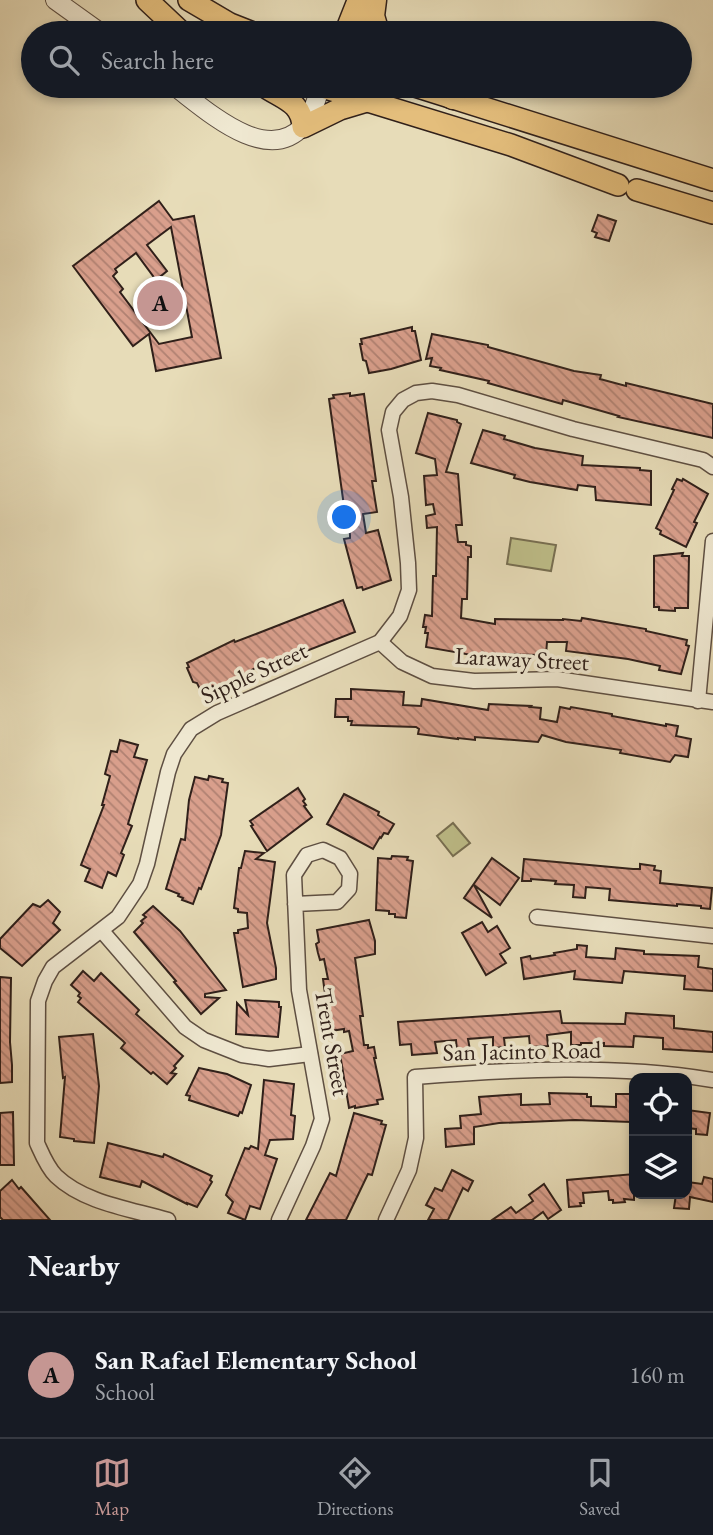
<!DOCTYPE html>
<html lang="en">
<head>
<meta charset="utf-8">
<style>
	:root { --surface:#171b24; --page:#20242c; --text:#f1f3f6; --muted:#9ea1a6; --line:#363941; --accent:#c59692 }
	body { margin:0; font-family:"EB Garamond",serif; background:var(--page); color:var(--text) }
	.controls { position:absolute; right:21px; bottom:21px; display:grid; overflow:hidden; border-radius:14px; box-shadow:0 4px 10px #0003 }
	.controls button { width:63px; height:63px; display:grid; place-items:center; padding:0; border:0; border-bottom:2px solid var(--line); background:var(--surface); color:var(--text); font:35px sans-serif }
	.you { position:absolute; left:345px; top:518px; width:24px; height:24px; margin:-18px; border:5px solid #fff; border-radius:50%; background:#1a73e8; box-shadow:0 0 0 10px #1a73e833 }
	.badge { display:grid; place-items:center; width:46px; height:46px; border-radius:50%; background:var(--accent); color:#111; font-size:23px; font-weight:700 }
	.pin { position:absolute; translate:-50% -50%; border:4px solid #fff; box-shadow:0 2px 7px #0006 }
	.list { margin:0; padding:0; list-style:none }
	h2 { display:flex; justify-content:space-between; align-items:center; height:91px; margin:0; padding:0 28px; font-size:30px }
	h2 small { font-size:23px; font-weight:400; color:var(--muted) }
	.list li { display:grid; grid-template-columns:46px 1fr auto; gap:21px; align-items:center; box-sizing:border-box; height:126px; padding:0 28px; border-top:2px solid var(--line) }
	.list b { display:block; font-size:26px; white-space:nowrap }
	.list p { margin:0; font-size:23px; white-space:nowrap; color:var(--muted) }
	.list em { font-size:23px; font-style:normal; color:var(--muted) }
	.icon { flex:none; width:38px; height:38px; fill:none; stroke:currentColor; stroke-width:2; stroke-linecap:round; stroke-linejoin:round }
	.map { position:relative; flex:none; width:713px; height:1220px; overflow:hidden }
	.search { position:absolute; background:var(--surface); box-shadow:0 4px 10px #0003; left:21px; right:21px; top:21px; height:77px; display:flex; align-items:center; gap:18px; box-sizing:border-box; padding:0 24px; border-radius:38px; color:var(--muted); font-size:26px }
	.sheet { height:217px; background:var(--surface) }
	nav { display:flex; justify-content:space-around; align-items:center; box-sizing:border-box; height:98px; border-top:2px solid var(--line); background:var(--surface); font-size:19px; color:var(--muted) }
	nav a { display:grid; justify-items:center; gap:4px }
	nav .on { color:var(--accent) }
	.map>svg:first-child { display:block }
</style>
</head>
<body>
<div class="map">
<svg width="713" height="1220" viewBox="0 0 713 1220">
	<defs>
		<pattern id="building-back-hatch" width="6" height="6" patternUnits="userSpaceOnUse" patternTransform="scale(1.75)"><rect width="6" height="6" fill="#d99f8c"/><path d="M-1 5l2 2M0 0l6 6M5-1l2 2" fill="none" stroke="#b08172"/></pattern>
	</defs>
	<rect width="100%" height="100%" fill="#e7dcb8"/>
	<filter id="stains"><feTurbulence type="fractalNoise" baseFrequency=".00286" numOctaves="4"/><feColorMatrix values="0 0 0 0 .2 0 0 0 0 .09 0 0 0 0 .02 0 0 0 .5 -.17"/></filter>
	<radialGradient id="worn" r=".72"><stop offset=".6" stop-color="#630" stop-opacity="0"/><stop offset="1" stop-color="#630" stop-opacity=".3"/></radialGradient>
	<g fill="#bebe89" stroke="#776f52" stroke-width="2">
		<polygon points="511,538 556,545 551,571 507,564"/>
		<polygon points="453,823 470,843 453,856 437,836"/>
	</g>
	<g fill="url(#building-back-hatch)" stroke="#30201a" stroke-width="2" fill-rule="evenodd">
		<path d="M159,201L173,220L194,216L221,358L156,371L149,334L133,346L73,266ZM171,227L192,337L159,344L120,292L123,289L113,276L117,272L115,269L136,253L156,280L167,271L147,245Z"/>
		<polygon points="598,215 616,221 609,241 595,237 597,233 592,231"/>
		<polygon points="412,327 412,331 415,331 421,360 391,369 369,373 366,361 363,360 360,344 362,344 361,339"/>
		<polygon points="432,334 488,345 488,347 574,371 601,375 600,379 626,386 626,383 713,404 713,438 618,417 619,416 563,400 562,404 488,383 489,381 440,370 441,368 430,366 432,358 426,359"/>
		<polygon points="350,393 350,396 364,394 376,481 372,481 377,512 363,514 366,533 378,530 391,580 363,590 362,587 357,588 344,539 350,538 350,535 348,516 343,517 341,506 344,506 329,399 334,398 333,395"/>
		<polygon points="428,413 457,420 457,422 461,424 446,472 458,474 462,525 456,525 458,542 466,542 466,545 471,546 471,557 468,557 467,599 462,599 461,618 495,624 495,619 563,620 563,619 581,621 582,618 646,629 646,631 687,640 686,645 689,646 681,674 659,670 660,666 628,659 566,651 567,642 547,642 546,655 478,654 477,656 426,647 428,633 425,633 426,627 423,627 425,615 432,616 433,576 436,576 437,527 427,528 426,516 435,514 433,504 426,505 424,476 437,475 435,459 416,453"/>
		<polygon points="483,430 505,436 504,439 535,448 583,456 582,465 640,468 640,470 651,471 651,505 596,500 595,487 578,485 577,490 530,482 514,478 515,475 471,463"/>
		<polygon points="677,479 682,481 683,479 708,494 694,522 697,523 686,547 660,534 661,531 656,528 674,490 672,489"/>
		<polygon points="683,553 682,556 689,556 688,608 675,608 675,611 659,610 659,607 654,607 654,556"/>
		<polygon points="343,600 355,632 258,670 257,667 224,685 202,693 197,683 193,682 187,668 189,667 187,663 234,640 235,642 256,634"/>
		<polygon points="351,689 404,692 403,705 421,706 422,699 488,710 489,704 531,706 530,707 541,708 540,719 557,722 560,707 570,709 571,707 612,714 612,716 666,726 666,724 678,726 676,736 691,739 688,757 675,755 670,762 620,753 621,750 566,742 542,735 538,742 475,737 475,740 458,738 458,739 418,734 419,729 416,727 351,725 352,721 348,721 348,717 335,717 336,699 351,699"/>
		<polygon points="120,740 138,745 134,757 147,760 128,824 132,826 121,853 124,855 116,876 108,872 102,888 85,881 90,869 81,865 104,805 102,805 110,776 105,774 111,751 117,752"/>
		<polygon points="209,776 223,779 222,782 228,783 221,835 201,889 199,888 193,904 182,900 183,898 178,896 179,894 166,889 181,839 185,840 189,800 195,777 208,780"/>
		<polygon points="298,788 305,799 303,801 306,805 304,806 312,817 267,851 251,826 253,825 250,821"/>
		<polygon points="344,794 379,812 378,815 394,824 388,834 384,833 381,838 380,837 373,849 327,824"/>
		<polygon points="245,851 264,853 256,859 275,862 267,923 276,968 276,979 243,987 234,933 238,933 238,930 248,928 247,913 238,912 238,909 234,908 239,868 241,868"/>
		<polygon points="392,856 408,857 407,860 413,861 406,918 395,917 395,914 389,914 389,911 376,910 378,858 391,859"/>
		<polygon points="492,858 519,878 500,905 474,885 492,918 464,898"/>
		<polygon points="524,859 633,869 640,869 640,864 655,866 654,870 661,871 660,883 712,888 710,909 701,908 701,906 677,904 677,906 609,900 610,889 586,887 585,898 573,897 574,885 555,884 556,881 531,879 531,881 522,881"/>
		<polygon points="48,900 60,912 53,923 60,930 22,966 0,948 0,939 33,904 40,907"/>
		<polygon points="153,906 180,931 226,990 205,994 205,997 219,998 201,1014 174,982 176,981 134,932 143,923 141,921 146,917 143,915"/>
		<polygon points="369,920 375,941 375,954 355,958 363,1016 360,1016 364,1045 368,1045 368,1048 374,1047 376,1058 374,1058 383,1099 377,1100 378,1104 355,1108 355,1106 349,1108 340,1054 353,1051 349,1031 344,1032 344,1029 330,1031 323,979 328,979 324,959 320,960 318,953 316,944 319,942 317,930"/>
		<polygon points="482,922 488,932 497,926 510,948 500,954 506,963 486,975 462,933"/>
		<polygon points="577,945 587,946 586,957 615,959 616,948 644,951 644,954 699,956 698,967 713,969 713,991 684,989 685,976 624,971 622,983 574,979 575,971 524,979 521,958 530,956 531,959 555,955 554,953 577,949"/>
		<polygon points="83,971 94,981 101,973 139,1010 136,1014 183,1056 174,1066 176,1068 171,1073 176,1074 167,1084 153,1072 151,1074 121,1048 125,1043 123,1041 78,1002 81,998 78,996 80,993 71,985"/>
		<polygon points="0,977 11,978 10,1042 12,1065 12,1082 0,1083"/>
		<polygon points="245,1000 279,1002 279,1007 281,1007 278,1037 236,1034 237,1003 248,1015"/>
		<polygon points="560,1011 562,1023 625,1024 626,1013 674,1016 674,1028 713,1032 713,1052 663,1049 663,1038 634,1036 633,1047 604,1046 604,1043 581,1043 581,1045 571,1045 571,1032 547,1035 548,1046 530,1047 529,1036 504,1038 505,1047 493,1048 493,1037 468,1039 470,1050 457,1051 456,1040 435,1042 437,1053 412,1055 411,1044 400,1045 398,1022"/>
		<polygon points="93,1034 99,1086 94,1143 74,1141 74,1139 60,1137 65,1077 63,1078 59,1037"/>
		<polygon points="199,1068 227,1074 251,1085 242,1113 240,1112 238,1116 189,1100 190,1096 186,1095"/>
		<polygon points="264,1080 294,1084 291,1115 295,1116 293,1139 270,1140 265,1155 277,1159 260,1209 250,1206 245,1220 228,1213 233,1202 226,1195 245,1148 249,1149 251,1146 258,1149"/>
		<polygon points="549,1093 587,1094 587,1097 591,1097 591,1106 616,1107 616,1094 632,1094 631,1122 575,1120 499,1123 474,1127 474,1144 446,1147 445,1129 461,1128 460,1116 481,1114 479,1097 521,1094 521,1105 550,1104"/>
		<polygon points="687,1110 710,1113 707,1135 696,1134 696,1129 687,1128"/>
		<polygon points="13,1112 14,1165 0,1165 0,1113"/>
		<polygon points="354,1113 382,1121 381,1124 386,1125 372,1175 368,1174 346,1220 306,1220 330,1173 336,1176"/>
		<polygon points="108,1143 163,1157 164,1154 212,1176 210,1180 212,1182 197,1207 187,1203 187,1204 142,1181 140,1187 100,1177"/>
		<polygon points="452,1170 473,1181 468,1191 463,1188 448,1220 428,1220 434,1209 426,1205 435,1188 442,1191"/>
		<polygon points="634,1174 634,1200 624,1199 625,1202 613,1203 613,1200 609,1200 608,1191 583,1193 584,1203 580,1203 581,1206 569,1207 567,1180"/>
		<polygon points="704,1177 713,1179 713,1202 690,1197 689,1209 674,1208 676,1194 687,1194 687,1182 702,1184"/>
		<polygon points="12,1180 19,1189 21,1187 50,1220 3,1220 0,1217 0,1191"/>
		<polygon points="544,1184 561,1210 548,1219 543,1212 532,1220 492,1220 511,1207 516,1213 533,1201 529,1195"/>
	</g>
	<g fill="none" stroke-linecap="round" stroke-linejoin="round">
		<defs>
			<g id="minor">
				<polyline points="380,642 402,662 432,676 474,681 557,679 713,702"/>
				<polyline points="698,701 713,541"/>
				<polyline points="537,917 713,936"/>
				<polyline points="102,931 185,1027 204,1040 242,1055 269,1059 310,1054"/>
				<path d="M168,1220C131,1209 84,1203 56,1176C47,1167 42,1154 37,1143L38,1001L45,981L53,967L118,917L140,884L147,864L168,772L174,754L191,729L217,713L380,642L400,616L409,590L408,563L401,497L389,430L393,412L403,400L416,393L432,391L458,395L573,429L703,460L713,467"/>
				<polyline points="279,1220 313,1146 322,1119 299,990 294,875 307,855 323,850 340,858 350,874 349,889 337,902 295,904"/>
				<path d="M386,1220L409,1170L416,1138L415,1077C514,1069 615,1064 713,1080"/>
			</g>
			<g id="tertiary">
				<polyline points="55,0 101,33"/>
				<path d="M174,86C204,108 266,167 303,126C313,116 316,99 321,86"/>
			</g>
			<g id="primary">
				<polyline points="147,0 182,33"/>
				<polyline points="189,0 230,24 253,33"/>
				<path d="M264,86C283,99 302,102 303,127L340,109L370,100"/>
				<polyline points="319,86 511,145 618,185"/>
				<polyline points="415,86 713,180"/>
				<polyline points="637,190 713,213"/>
			</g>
			<g id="motorway">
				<polyline points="374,0 372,16 377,33"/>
				<polyline points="347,33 360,0"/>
				<polyline points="433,86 453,97"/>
			</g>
		</defs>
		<use href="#minor" stroke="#5e4f42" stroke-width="17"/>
		<use href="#tertiary" stroke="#5e4f42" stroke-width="20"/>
		<use href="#primary" stroke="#30201a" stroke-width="24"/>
		<use href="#motorway" stroke="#30201a" stroke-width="27"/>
		<use href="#minor" stroke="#efe8d1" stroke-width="14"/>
		<use href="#tertiary" stroke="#efe8d1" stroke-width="18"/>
		<use href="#primary" stroke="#e4be7c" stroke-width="21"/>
		<use href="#motorway" stroke="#e4be7c" stroke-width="24"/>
	</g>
	<g text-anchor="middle" stroke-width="7" stroke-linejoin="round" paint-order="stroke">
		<g font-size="24" fill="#30201a" stroke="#efe8d1">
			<text transform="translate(522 659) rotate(3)" y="8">Laraway Street</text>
			<text transform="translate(254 673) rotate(-25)" y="8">Sipple Street</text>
			<text transform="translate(332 1042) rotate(80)" y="8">Trent Street</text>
			<text transform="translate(522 1051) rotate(-1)" y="8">San Jacinto Road</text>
		</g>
	</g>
	<rect width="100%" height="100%" filter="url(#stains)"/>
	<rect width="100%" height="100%" fill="url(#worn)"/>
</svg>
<div class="controls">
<button><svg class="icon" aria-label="locate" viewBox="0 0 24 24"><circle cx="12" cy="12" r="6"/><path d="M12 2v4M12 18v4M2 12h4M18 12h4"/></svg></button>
<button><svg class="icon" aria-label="layers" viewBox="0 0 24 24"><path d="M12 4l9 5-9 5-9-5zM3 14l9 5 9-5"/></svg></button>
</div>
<div class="you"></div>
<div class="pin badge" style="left:160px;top:303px">A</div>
<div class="search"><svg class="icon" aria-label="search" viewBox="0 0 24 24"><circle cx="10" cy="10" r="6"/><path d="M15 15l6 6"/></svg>Search here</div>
</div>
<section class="sheet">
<h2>Nearby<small></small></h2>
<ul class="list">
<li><span class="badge">A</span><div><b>San Rafael Elementary School</b><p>School</p></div><em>160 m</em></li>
</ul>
</section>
<nav>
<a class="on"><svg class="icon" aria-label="map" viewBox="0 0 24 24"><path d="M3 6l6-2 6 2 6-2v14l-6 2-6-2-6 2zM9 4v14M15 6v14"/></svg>Map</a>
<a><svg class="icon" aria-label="directions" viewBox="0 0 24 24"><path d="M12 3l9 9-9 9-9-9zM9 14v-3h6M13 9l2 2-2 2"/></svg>Directions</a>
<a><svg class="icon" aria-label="saved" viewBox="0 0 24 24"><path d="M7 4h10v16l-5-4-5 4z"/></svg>Saved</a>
</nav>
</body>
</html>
